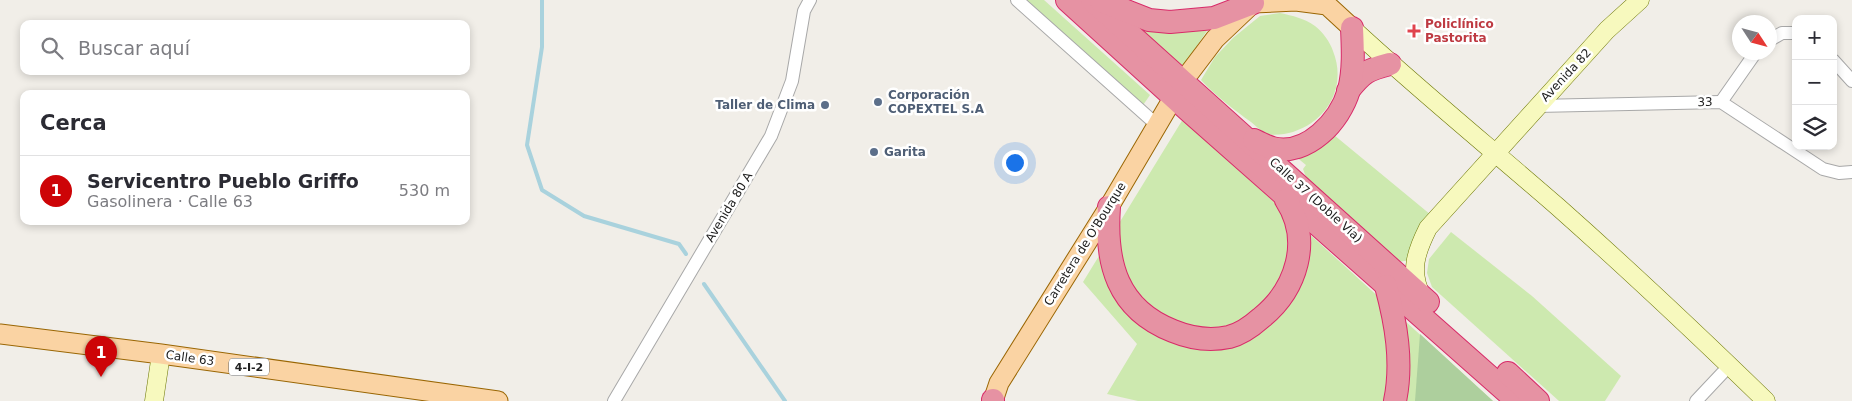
<!DOCTYPE html>
<html lang="es">
<head>
<meta charset="utf-8">
<style>
	:root { --surface:#fff; --page:#f7f7f7; --text:#2b2b33; --muted:#7c7c81; --line:#e1e1e2; --accent:#cd0407 }
	body { margin:0; font-family:"DejaVu Sans",sans-serif; background:var(--page); color:var(--text) }
	.controls { position:absolute; right:15px; top:15px; display:grid; overflow:hidden; border-radius:10px; box-shadow:0 2px 8px #0003 }
	.controls button { width:45px; height:45px; display:grid; place-items:center; padding:0; border:0; border-bottom:1px solid var(--line); background:var(--surface); color:var(--text); font:25px sans-serif }
	.compass { position:absolute; left:1732px; top:15px; width:45px; height:45px; border-radius:50%; background:var(--surface); box-shadow:0 2px 8px #0003; rotate:126deg }
	.you { position:absolute; left:1014px; top:162px; width:18px; height:18px; margin:-12px; border:4px solid #fff; border-radius:50%; background:#1a73e8; box-shadow:0 0 0 8px #1a73e833 }
	.badge { display:grid; place-items:center; width:32px; height:32px; border-radius:50%; background:var(--accent); color:#fff; font-size:16px; font-weight:700 }
	.pin { position:absolute; translate:-50% -41px; filter:drop-shadow(0 1px 2px #0008) }
	.pin::after { content:''; position:absolute; top:26px; width:18px; height:15px; background:inherit; clip-path:polygon(0 0,100% 0,50% 100%) }
	.list { margin:0; padding:0; list-style:none }
	h2 { display:flex; justify-content:space-between; align-items:center; height:65px; margin:0; padding:0 20px; font-size:21px }
	h2 small { font-size:16px; font-weight:400; color:var(--muted) }
	.list li { display:grid; grid-template-columns:32px 1fr auto; gap:15px; align-items:center; box-sizing:border-box; height:70px; padding:0 20px; border-top:1px solid var(--line) }
	.list b { display:block; font-size:19px; white-space:nowrap }
	.list p { margin:0; font-size:16px; white-space:nowrap; color:var(--muted) }
	.list em { font-size:16px; font-style:normal; color:var(--muted) }
	.icon { flex:none; width:28px; height:28px; fill:none; stroke:currentColor; stroke-width:2; stroke-linecap:round; stroke-linejoin:round }
	.map { position:relative; flex:none; width:1852px; height:401px; overflow:hidden }
	.search { position:absolute; background:var(--surface); box-shadow:0 2px 8px #0003; left:20px; top:20px; width:450px; height:55px; display:flex; align-items:center; gap:12px; box-sizing:border-box; padding:0 18px; border-radius:10px; color:var(--muted); font-size:19px }
	.panel { position:absolute; background:var(--surface); box-shadow:0 2px 8px #0003; left:20px; top:90px; width:450px; height:135px; border-radius:10px }
	.map>svg:first-child { display:block }
</style>
</head>
<body>
<div class="map">
<svg width="1852" height="401" viewBox="0 0 1852 401">
	<rect width="100%" height="100%" fill="#f1eee8"/>
	<g fill="#cde9af">
		<polygon points="1019,0 1044,0 1150,95 1141,108"/>
		<path d="M1280,13C1293,16 1304,18 1315,26C1323,32 1330,42 1333,51C1347,86 1328,121 1293,132C1286,134 1274,136 1267,134C1261,131 1256,126 1251,122C1233,109 1217,97 1201,80L1215,57L1233,38L1260,16Z"/>
		<polygon points="1135,25 1210,26 1183,67"/>
		<polygon points="1183,119 1493,401 1138,401 1107,394 1137,344 1083,282"/>
		<polygon points="1334,135 1431,215 1411,260 1398,262 1310,188 1303,169 1306,165 1295,156"/>
		<polygon points="1451,232 1532,296 1621,376 1605,401 1559,401 1432,287 1427,273 1429,259"/>
	</g>
	<polygon fill="#adcf9d" points="1420,334 1493,401 1415,401"/>
	<g fill="none" stroke-linecap="round" stroke-linejoin="round">
		<g stroke="#a9d2dd" stroke-width="4">
			<polyline points="542,0 542,47 527,145 542,190 584,216 679,244 686,254"/>
			<polyline points="704,284 785,401"/>
		</g>
		<defs>
			<g id="street">
				<polyline points="1017,0 1157,125"/>
				<polyline points="1770,40 1782,33 1796,33"/>
				<polyline points="1833,60 1852,81"/>
				<polyline points="1721,102 1756,52"/>
				<polyline points="1537,106 1721,102 1823,169 1839,173 1852,172"/>
				<polyline points="614,401 771,136 792,81 804,11 810,0"/>
				<polyline points="1696,401 1729,366"/>
			</g>
			<g id="secondary">
				<path d="M1352,28C1419,90 1489,147 1558,207C1629,270 1698,335 1766,401"/>
				<path d="M1422,297C1409,271 1416,252 1428,228L1607,30L1640,0"/>
				<polyline points="154,401 161,354"/>
			</g>
			<g id="primary">
				<polyline points="1190,72 1215,39 1253,3 1296,1 1327,5 1352,28"/>
				<polyline points="0,334 161,354 498,401"/>
				<polyline points="993,401 999,383 1109,207 1169,105"/>
			</g>
			<g id="highway">
				<polyline points="1067,0 1188,110 1517,401"/>
				<polyline points="1092,0 1428,302"/>
				<polyline points="1101,1 1149,20 1170,22 1214,18 1253,3"/>
				<path d="M1348,91C1363,72 1367,70 1390,64"/>
				<path d="M1254,140C1260,143 1266,146 1272,148C1307,157 1340,121 1349,90C1354,70 1353,49 1352,28"/>
				<path d="M1109,207C1105,263 1117,309 1173,331C1190,338 1210,341 1229,337C1241,334 1252,326 1261,318C1297,289 1312,240 1286,200"/>
				<path d="M1386,286C1396,323 1403,362 1395,401"/>
				<polyline points="1508,373 1538,401"/>
				<polyline points="993,400 993,401"/>
			</g>
		</defs>
		<use href="#street" stroke="#a8a8a8" stroke-width="14"/>
		<use href="#secondary" stroke="#6e7807" stroke-width="19"/>
		<use href="#primary" stroke="#9a6603" stroke-width="21"/>
		<use href="#highway" stroke="#d82b69" stroke-width="24"/>
		<use href="#street" stroke="#fff" stroke-width="12"/>
		<use href="#secondary" stroke="#f7f9be" stroke-width="18"/>
		<use href="#primary" stroke="#fad3a3" stroke-width="19"/>
		<use href="#highway" stroke="#e692a3" stroke-width="22"/>
	</g>
	<path fill="#e0444e" stroke="#fff" stroke-width="2" d="M1411.5 23.5h5v5h5v5h-5v5h-5v-5h-5v-5h5z"/>
	<g fill="#5c6f8a" stroke="#fff" stroke-width="2">
		<circle cx="878" cy="102" r="5"/>
		<circle cx="825" cy="105" r="5"/>
		<circle cx="874" cy="152" r="5"/>
	</g>
	<g text-anchor="middle" stroke-width="5" stroke-linejoin="round" paint-order="stroke">
		<rect fill="#fff" stroke="#646464" stroke-width="1" x="229" y="358.5" width="40" height="17" rx="4"/>
		<g font-size="11" font-weight="bold" fill="#212121">
			<text x="249" y="371">4-I-2</text>
		</g>
		<g font-size="12" font-weight="bold" fill="#be3a42" stroke="#fff" text-anchor="start">
			<text x="1425" y="28">Policlínico<tspan x="1425" dy="14">Pastorita</tspan></text>
		</g>
		<g font-size="12" fill="#212121" stroke="#fff">
			<text transform="translate(1566 75) rotate(-47)" y="4">Avenida 82</text>
			<text transform="translate(1705 102) rotate(-1)" y="4">33</text>
			<text transform="translate(1316 200) rotate(42)" y="4">Calle 37 (Doble Vía)</text>
			<text transform="translate(729 207) rotate(-59)" y="4">Avenida 80 A</text>
			<text transform="translate(1085 244) rotate(-58)" y="4">Carretera de O'Bourque</text>
			<text transform="translate(190 358) rotate(8)" y="4">Calle 63</text>
		</g>
		<g font-size="12" font-weight="bold" fill="#4e5e75" stroke="#fff" text-anchor="start">
			<text x="888" y="99">Corporación<tspan x="888" dy="14">COPEXTEL S.A</tspan></text>
			<text x="815" y="109" text-anchor="end">Taller de Clima</text>
			<text x="884" y="156">Garita</text>
		</g>
	</g>
</svg>
<div class="controls">
<button>+</button>
<button>−</button>
<button><svg class="icon" aria-label="layers" viewBox="0 0 24 24"><path d="M12 4l9 5-9 5-9-5zM3 14l9 5 9-5"/></svg></button>
</div>
<svg class="compass" viewBox="-18 -18 36 36"><path d="M0-13l5 13h-10z" fill="#e53935"/><path d="M0 13l5-13h-10z" fill="#7c7c81"/></svg>
<div class="you"></div>
<div class="pin badge" style="left:101px;top:377px">1</div>
<div class="search"><svg class="icon" aria-label="search" viewBox="0 0 24 24"><circle cx="10" cy="10" r="6"/><path d="M15 15l6 6"/></svg>Buscar aquí</div>
<section class="panel">
<h2>Cerca<small></small></h2>
<ul class="list">
<li><span class="badge">1</span><div><b>Servicentro Pueblo Griffo</b><p>Gasolinera · Calle 63</p></div><em>530 m</em></li>
</ul>
</section>
</div>
</body>
</html>
